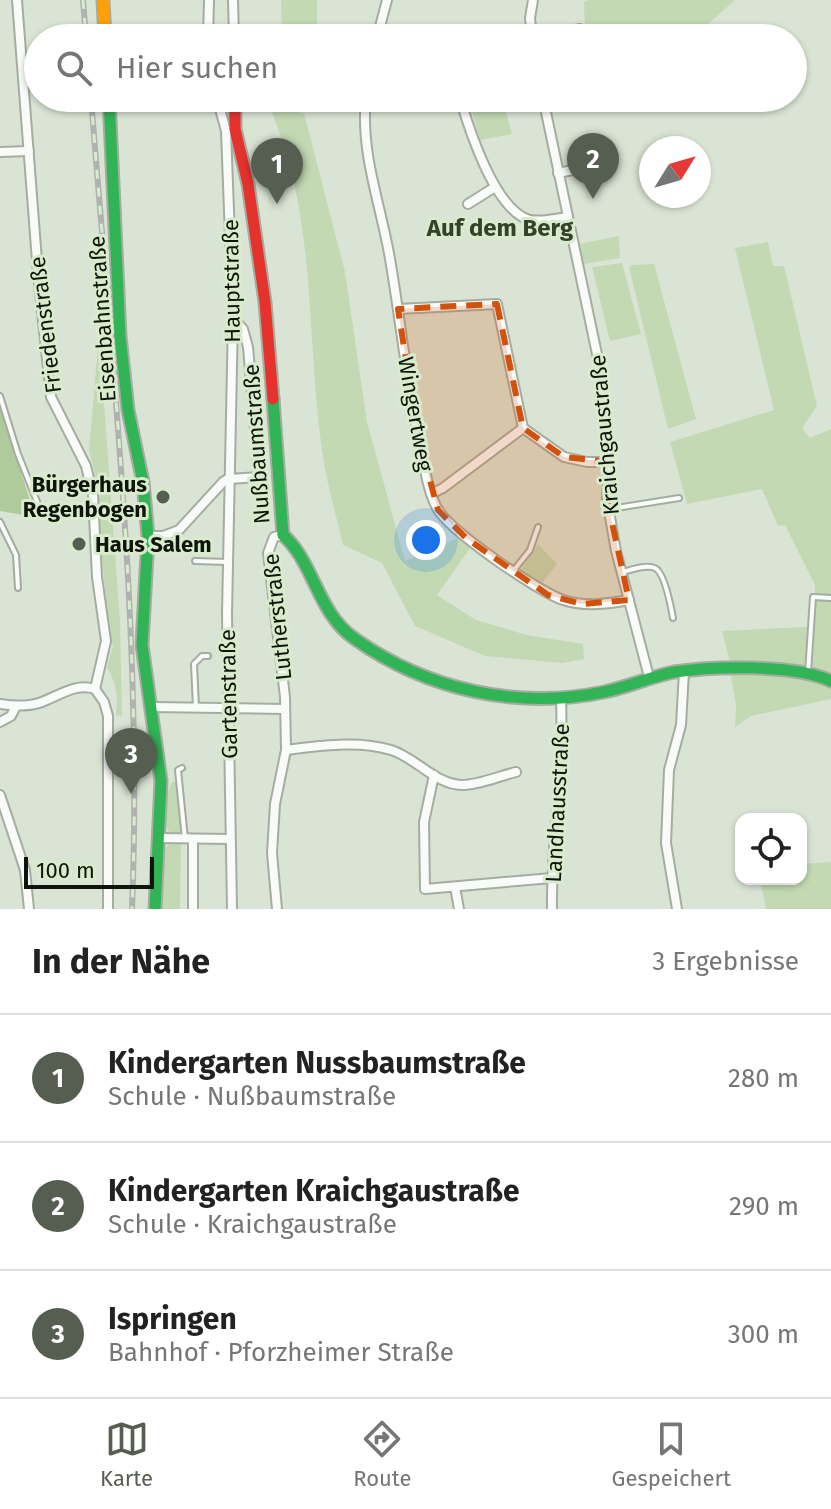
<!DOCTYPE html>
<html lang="de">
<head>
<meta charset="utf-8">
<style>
	:root { --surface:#fff; --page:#f2f2f2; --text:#222; --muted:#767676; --line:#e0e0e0; --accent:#565d51 }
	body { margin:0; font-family:"Fira Sans",sans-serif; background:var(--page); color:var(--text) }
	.controls { position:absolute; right:24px; bottom:24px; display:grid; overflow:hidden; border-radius:16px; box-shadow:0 2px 6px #0004 }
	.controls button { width:72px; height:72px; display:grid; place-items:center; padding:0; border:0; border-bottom:2px solid var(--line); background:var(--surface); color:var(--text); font:40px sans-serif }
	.compass { position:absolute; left:639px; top:136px; width:72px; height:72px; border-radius:50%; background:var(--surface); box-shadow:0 2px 6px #0004; rotate:53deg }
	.scale { position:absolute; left:24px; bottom:20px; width:130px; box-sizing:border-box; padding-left:8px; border:4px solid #0f150b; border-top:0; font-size:22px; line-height:28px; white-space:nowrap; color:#0f150b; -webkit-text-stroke:6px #d9ebcd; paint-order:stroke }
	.you { position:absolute; left:426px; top:540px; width:28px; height:28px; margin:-20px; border:6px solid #fff; border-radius:50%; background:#1a73e8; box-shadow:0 0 0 12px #1a73e833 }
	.badge { display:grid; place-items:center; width:52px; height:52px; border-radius:50%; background:var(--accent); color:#fff; font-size:26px; font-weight:700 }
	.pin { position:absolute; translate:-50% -66px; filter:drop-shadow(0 2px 4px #0008) }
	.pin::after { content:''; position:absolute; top:42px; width:28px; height:24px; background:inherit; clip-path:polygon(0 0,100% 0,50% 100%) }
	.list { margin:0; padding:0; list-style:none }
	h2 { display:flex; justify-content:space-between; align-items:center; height:104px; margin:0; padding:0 32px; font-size:34px }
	h2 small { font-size:26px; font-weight:400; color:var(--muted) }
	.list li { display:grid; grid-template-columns:52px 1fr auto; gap:24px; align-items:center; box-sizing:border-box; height:128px; padding:0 32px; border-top:2px solid var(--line) }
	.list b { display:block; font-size:30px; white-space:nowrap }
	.list p { margin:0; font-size:26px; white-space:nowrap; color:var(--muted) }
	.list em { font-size:26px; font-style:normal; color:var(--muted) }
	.icon { flex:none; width:44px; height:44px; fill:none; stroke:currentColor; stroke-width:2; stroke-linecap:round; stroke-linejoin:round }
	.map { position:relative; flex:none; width:831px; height:909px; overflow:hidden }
	.search { position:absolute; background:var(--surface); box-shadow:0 2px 6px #0004; left:24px; right:24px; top:24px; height:88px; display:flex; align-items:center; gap:20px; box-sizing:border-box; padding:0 28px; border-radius:44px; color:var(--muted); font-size:30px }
	.sheet { height:488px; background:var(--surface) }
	nav { display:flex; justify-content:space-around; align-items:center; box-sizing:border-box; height:112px; border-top:2px solid var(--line); background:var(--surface); font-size:22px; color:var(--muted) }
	nav a { display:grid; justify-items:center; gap:4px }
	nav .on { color:var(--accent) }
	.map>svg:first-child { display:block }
</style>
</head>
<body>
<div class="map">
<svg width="831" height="909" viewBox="0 0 831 909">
	<rect width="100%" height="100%" fill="#dae4d4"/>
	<g fill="#c2d9b4">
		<polygon points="281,0 317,0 317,38 282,38"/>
		<polygon points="588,0 735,0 698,33 585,35 584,2"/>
		<polygon points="468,98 502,98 512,134 480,140"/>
		<path d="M280,110L304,113L345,272L367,422L405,561L458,538L471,547L437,595L476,620L527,635L583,644L584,659L563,663L485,656L415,626L382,563L343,545C336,514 326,482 322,450C306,339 317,219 272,113Z"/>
		<polygon points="619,236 620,258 584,264 580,244"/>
		<polygon points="768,242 773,266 784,266 817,406 802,428 810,438 831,429 831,674 813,668 815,585 785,525 778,526 762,489 687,504 670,442 774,410 735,248"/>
		<polygon points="622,263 641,334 610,341 592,267"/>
		<polygon points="654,264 696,419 668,429 629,267 632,265"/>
		<path d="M99,334L120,622L122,716L116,715C118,697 117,684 107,668L113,646L108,623L94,469L89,451Z"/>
		<polygon points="538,544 557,564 540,586 521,570"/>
		<polygon points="807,627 806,663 803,668 755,661 730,662 722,631"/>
		<path d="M730,672C759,674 806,672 831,685V699L751,716L735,727L736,705Z"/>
		<path d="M172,782H178L182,831L179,834L170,833C160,820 165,796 172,782Z"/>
		<polygon points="181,843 180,909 160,909 164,849 170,844"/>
		<polygon points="831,862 831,909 766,909 760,879 801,879 801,864"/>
	</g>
	<polygon fill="#afcb9b" points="0,404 35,517 0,511"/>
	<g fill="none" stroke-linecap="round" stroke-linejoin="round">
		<defs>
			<g id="lane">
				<polyline points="532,36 580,27"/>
				<polyline points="0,396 18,454 40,509"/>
				<polyline points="259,477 264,515"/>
				<polyline points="610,509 679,498"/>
				<polyline points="0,522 16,555 18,588"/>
				<polyline points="195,561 228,562"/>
				<polyline points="514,570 530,550 538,527"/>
				<path d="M622,572C631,570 647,564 655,568C665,573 671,607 673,618"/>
				<polyline points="808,673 813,597 831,598"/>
				<polyline points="196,708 194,664 202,656 208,656"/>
				<polyline points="182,768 178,770 185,839"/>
			</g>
			<g id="street">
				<polyline points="17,0 38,274 51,397 86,466 93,495 97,577 106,641 95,689"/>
				<polyline points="233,0 234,38"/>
				<polyline points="208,38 209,0"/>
				<polyline points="377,38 387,0"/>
				<polyline points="532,38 530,18 533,0"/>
				<polyline points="217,98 226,131 233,317 227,614 232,909"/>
				<path d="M366,98C360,153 381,205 390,259C401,323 407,387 421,450C425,470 428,491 437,508C449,531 539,592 563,600C585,607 607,604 629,600"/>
				<path d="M460,98C469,129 495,211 530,220C541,222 556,219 567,217"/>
				<polyline points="543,98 601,373 609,462 607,500 616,551 649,677"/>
				<polyline points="0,152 29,151"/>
				<polyline points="558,173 607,163"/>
				<polyline points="468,204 495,187"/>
				<polyline points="398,309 497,304 523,428 564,457 587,462 609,462"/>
				<polyline points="228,479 259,477 248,347 243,329 233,318"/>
				<polyline points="431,494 443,488 523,428"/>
				<polyline points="148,536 163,536 179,530 223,482 228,479"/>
				<polyline points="95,689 104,702 108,716 108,909"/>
				<path d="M0,704C13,706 26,707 39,703C57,697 76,682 95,689"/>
				<polyline points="152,707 285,709"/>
				<polyline points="0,722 11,716 16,706"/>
				<path d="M286,750C320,746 357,740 391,750C415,757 436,785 462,785C479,785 499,776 516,772"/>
				<polyline points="434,775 424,822 425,889 552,878"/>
				<polyline points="0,795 25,870 29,909"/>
				<polyline points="159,838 230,839"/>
				<polyline points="455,887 459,909"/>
				<polyline points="193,909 193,839"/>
				<polyline points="277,909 272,853 275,804 286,750 285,697 268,553 274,537 283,535"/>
				<path d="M552,909C551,838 564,769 561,698"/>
				<polyline points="677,909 666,843 669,770 681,725 684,671"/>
			</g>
			<g id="fast">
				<polyline points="109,98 120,336 128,410 143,482 148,536 142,645 161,781 155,909"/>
				<path d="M273,399L283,535C314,562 317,613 355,639C427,690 518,710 604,692C628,687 650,677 674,672C714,666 795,664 831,681"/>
			</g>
			<polyline id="slow" points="103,0 105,38"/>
			<polyline id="jam" points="235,98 235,129 248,184 265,302 273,399"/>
		</defs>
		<use href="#lane" stroke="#a5aca0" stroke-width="8"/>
		<use href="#street" stroke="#a5aca0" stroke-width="12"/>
		<use href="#fast" stroke="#a5aca0" stroke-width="15"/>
		<use href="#slow" stroke="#a5aca0" stroke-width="15"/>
		<use href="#jam" stroke="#a5aca0" stroke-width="15"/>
		<use href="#lane" stroke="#f9fbf9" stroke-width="4"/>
		<use href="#street" stroke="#f9fbf9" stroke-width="8"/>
		<use href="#fast" stroke="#30b455" stroke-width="11"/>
		<use href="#slow" stroke="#ff9f0a" stroke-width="11"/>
		<use href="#jam" stroke="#e5322d" stroke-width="11"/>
		<defs>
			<g id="rail">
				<polyline points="83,0 86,38"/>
				<path d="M91,98C112,368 143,638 132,909"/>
			</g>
		</defs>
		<use href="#rail" stroke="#b0b2af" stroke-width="6"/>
		<use href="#rail" stroke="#d9ebcd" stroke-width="3" stroke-dasharray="9" stroke-linecap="butt"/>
	</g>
	<path fill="#d2520c" fill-opacity="0.2" stroke="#d2520c" stroke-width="6" stroke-dasharray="16 10" stroke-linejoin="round" d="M497,304L523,428L564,457L609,462L607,500L629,600L582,604L548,595L466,538L438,510L418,436L398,309Z"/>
	<g fill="#565d51" stroke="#d9ebcd" stroke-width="3">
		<circle cx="163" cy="497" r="8"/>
		<circle cx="79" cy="544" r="8"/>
	</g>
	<g text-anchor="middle" stroke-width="6" stroke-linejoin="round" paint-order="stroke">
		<g font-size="22" fill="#0f150b" stroke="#d9ebcd">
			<text transform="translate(231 281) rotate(-91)" y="8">Hauptstraße</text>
			<text transform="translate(102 319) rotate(-94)" y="8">Eisenbahnstraße</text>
			<text transform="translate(45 325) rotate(-97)" y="8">Friedenstraße</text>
			<text transform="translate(416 414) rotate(80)" y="8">Wingertweg</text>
			<text transform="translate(604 435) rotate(-95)" y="8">Kraichgaustraße</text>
			<text transform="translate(256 444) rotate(-94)" y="8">Nußbaumstraße</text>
			<text transform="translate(277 617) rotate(-96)" y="8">Lutherstraße</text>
			<text transform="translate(228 694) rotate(-91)" y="8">Gartenstraße</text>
			<text transform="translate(557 803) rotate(-87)" y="8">Landhausstraße</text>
		</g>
		<g font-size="22" font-weight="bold" fill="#0f150b" stroke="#d9ebcd" text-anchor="end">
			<text x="147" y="492">Bürgerhaus<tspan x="147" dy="25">Regenbogen</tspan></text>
			<text x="95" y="552" text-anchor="start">Haus Salem</text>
		</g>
		<g font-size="24" font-weight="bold" fill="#34422a" stroke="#d9ebcd">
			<text x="500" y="236">Auf dem Berg</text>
		</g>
	</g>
</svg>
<div class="controls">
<button><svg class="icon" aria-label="locate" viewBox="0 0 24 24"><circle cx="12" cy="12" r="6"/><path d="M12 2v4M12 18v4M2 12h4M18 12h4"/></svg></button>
</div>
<svg class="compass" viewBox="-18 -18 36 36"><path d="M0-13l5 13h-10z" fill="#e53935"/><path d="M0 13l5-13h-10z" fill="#767676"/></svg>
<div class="scale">100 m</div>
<div class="you"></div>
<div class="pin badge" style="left:277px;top:204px">1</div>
<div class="pin badge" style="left:593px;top:199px">2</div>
<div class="pin badge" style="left:131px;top:794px">3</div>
<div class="search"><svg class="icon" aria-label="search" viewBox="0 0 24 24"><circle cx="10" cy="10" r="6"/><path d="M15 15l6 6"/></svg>Hier suchen</div>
</div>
<section class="sheet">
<h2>In der Nähe<small>3 Ergebnisse</small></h2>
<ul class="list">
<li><span class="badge">1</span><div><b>Kindergarten Nussbaumstraße</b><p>Schule · Nußbaumstraße</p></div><em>280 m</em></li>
<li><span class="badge">2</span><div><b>Kindergarten Kraichgaustraße</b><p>Schule · Kraichgaustraße</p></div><em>290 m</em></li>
<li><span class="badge">3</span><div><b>Ispringen</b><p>Bahnhof · Pforzheimer Straße</p></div><em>300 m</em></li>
</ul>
</section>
<nav>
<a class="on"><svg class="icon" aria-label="map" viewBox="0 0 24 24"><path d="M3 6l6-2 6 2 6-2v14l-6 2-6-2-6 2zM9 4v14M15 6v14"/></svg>Karte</a>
<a><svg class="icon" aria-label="directions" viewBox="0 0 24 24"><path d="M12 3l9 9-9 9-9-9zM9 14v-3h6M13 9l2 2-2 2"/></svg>Route</a>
<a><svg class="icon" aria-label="saved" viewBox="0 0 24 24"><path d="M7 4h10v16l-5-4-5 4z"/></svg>Gespeichert</a>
</nav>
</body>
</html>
